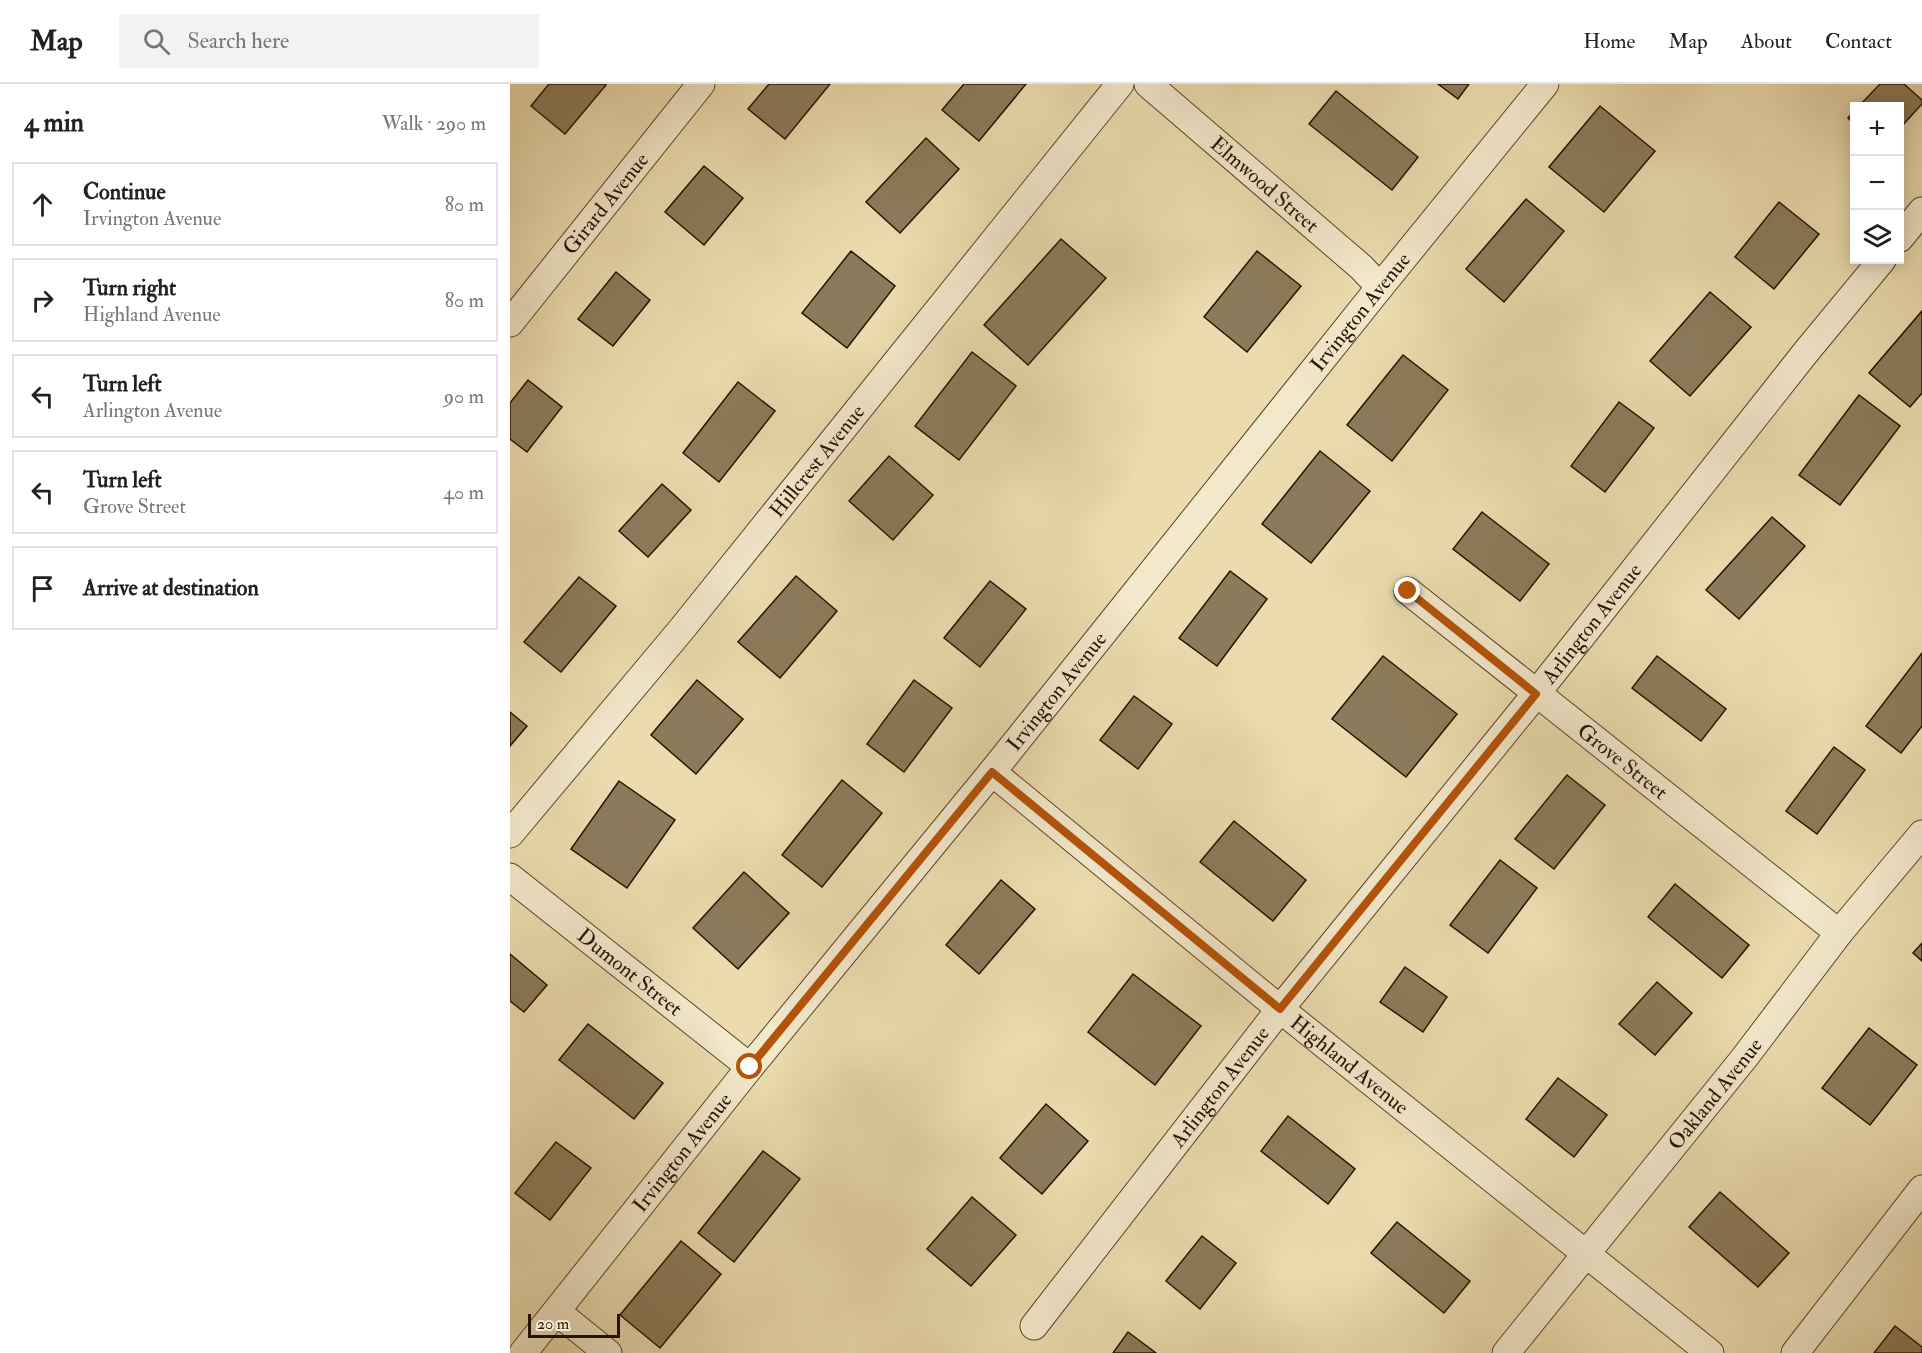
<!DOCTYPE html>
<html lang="en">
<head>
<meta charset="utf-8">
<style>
	:root { --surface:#fff; --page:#f2f2f2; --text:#222; --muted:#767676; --line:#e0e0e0 }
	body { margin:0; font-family:"IM FELL Double Pica",serif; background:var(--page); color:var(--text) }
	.controls { position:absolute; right:18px; top:18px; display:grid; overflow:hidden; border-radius:0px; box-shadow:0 3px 15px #0003 }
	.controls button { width:54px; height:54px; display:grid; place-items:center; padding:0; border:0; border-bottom:2px solid var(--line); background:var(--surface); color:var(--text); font:30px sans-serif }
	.scale { position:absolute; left:18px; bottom:15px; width:92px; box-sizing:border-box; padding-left:6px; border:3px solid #261301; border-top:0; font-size:16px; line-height:21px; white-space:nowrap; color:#261301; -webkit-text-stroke:4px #f2e8ca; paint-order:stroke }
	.stop { position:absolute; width:18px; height:18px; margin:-14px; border:4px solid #b45309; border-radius:50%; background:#fff }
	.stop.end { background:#b45309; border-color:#fff; box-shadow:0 2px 6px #0008 }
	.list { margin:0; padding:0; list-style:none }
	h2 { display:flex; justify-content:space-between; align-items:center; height:78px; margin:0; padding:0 24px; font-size:26px }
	h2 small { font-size:20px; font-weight:400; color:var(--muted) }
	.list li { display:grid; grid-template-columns:39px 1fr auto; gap:18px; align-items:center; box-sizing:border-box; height:84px; margin:0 12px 12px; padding:0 12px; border:2px solid var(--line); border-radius:0px }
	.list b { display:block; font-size:22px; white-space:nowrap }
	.list p { margin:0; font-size:20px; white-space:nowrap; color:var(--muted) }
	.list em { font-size:20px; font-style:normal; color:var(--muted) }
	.icon { flex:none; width:33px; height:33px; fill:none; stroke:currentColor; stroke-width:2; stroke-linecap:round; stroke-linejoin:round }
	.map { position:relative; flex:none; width:1412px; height:1269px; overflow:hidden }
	header { display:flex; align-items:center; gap:36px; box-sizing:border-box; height:84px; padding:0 30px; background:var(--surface); border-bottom:2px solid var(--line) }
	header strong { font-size:28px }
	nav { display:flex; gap:33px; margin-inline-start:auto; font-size:21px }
	.search { width:420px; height:54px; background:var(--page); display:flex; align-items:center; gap:15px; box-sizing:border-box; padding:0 21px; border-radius:0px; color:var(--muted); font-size:22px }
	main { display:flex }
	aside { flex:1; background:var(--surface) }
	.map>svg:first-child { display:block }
</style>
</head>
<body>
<header>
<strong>Map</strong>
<div class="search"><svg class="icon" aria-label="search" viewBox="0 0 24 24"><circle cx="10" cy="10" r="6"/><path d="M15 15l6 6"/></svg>Search here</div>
<nav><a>Home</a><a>Map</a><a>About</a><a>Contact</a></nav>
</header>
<main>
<aside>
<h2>4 min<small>Walk · 290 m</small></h2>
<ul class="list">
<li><svg class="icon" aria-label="ahead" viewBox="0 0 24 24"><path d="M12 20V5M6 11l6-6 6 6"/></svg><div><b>Continue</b><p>Irvington Avenue</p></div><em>80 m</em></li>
<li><svg class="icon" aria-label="right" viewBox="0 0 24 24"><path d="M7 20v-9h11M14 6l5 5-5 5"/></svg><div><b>Turn right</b><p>Highland Avenue</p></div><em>80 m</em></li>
<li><svg class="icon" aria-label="left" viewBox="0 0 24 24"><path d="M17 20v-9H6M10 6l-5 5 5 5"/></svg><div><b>Turn left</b><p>Arlington Avenue</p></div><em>90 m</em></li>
<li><svg class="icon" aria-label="left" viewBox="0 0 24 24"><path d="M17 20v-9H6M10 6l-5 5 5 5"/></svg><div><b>Turn left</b><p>Grove Street</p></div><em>40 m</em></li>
<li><svg class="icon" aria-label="arrive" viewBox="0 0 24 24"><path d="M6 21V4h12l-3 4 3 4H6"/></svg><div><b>Arrive at destination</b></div></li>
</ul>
</aside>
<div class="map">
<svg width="1412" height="1269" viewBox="0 0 1412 1269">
	<rect width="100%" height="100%" fill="#ebdbae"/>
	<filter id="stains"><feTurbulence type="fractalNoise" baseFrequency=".00333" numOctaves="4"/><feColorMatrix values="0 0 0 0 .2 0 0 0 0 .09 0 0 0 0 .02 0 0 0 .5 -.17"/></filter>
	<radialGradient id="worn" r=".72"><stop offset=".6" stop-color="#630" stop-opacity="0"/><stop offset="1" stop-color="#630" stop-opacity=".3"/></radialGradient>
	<g fill="#8c7b5b" stroke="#261301" stroke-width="1.5">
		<polygon points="39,0 94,0 96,1 55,50 21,22"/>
		<polygon points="259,0 320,0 275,55 238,25"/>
		<polygon points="454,0 516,0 469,57 432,26"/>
		<polygon points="928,0 959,0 948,15"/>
		<polygon points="1370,0 1394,0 1412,16 1412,20 1390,44 1390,22 1349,22"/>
		<polygon points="826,7 908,73 882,106 799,40"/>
		<polygon points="1090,22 1145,67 1094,128 1039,83"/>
		<polygon points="1344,27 1344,40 1338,34"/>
		<polygon points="416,54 449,85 390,149 356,118"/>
		<polygon points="194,82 233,114 194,161 155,128"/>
		<polygon points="1016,115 1054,147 994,218 956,185"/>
		<polygon points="1269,118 1309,150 1264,205 1225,173"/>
		<polygon points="551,155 596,194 518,281 474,241"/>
		<polygon points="341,167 385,202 337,264 292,229"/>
		<polygon points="747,167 791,202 737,268 694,233"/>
		<polygon points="106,188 140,216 103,262 68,235"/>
		<polygon points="1200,208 1241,243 1180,312 1140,277"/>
		<polygon points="1412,227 1412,309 1400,323 1359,289"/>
		<polygon points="462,268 506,302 449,376 405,342"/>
		<polygon points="893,271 938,306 882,377 837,341"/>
		<polygon points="18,296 52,323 17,368 0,355 0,319"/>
		<polygon points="228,298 265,327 209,398 173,369"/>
		<polygon points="1349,311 1390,342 1330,421 1289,391"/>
		<polygon points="1109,318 1144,344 1095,408 1061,382"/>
		<polygon points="810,367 860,407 801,479 752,440"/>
		<polygon points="379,372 423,411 383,456 339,417"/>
		<polygon points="152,400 181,426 138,473 109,447"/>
		<polygon points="972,428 1039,480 1010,517 943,465"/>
		<polygon points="1262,433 1295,462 1229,535 1196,506"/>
		<polygon points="720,487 757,515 707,582 669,554"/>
		<polygon points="286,492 327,527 270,594 228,558"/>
		<polygon points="69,493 106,522 51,588 14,558"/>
		<polygon points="480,497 516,525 470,583 434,554"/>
		<polygon points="1412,569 1412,642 1391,669 1356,642"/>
		<polygon points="873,572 947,630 896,693 822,635"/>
		<polygon points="1147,572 1216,625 1191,657 1122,604"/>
		<polygon points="187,596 233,635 186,690 141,651"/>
		<polygon points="404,596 442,624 394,688 357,660"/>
		<polygon points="624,612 662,640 628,685 590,656"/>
		<polygon points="0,628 17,642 0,662"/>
		<polygon points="1324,663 1355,686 1307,750 1276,727"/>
		<polygon points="1057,691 1095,721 1044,785 1005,755"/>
		<polygon points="332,696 372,729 312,803 272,771"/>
		<polygon points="109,697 165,736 117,804 61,765"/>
		<polygon points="724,737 796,796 763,837 690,778"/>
		<polygon points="990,776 1027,804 978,869 940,841"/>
		<polygon points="234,788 279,829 228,885 183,844"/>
		<polygon points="491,796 525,825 469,890 436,861"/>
		<polygon points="1165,800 1239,861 1212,894 1138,833"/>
		<polygon points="1412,859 1412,877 1403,869"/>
		<polygon points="0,870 37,901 14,928 0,917"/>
		<polygon points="895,883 937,913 913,948 870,918"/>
		<polygon points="623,890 691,942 645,1001 578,948"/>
		<polygon points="1147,898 1182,929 1145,971 1109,940"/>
		<polygon points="78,940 153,999 124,1035 49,976"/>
		<polygon points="1359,944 1407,981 1360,1041 1312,1004"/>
		<polygon points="1048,994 1097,1031 1064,1073 1016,1035"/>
		<polygon points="536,1020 578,1057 532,1110 490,1074"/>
		<polygon points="778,1032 845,1085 818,1120 751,1067"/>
		<polygon points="46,1058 81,1084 40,1136 5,1109"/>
		<polygon points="253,1067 290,1095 224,1178 188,1149"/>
		<polygon points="1210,1108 1279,1169 1248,1203 1179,1143"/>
		<polygon points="462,1113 506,1151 461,1202 417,1165"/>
		<polygon points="887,1138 960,1197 934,1229 861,1169"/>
		<polygon points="692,1152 726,1179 690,1225 656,1197"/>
		<polygon points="171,1157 211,1190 150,1264 110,1231"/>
		<polygon points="1385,1242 1412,1263 1412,1269 1364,1269"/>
		<polygon points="618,1248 646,1269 603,1269"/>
	</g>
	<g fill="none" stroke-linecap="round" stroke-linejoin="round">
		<defs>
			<g id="street">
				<path id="s1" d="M638,0L851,183L870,203"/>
				<polyline points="1390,154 1412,127"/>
				<path id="s2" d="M0,239L191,0"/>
				<path id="s3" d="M898,507L1329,849"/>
				<path id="s4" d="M482,688L770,925L1200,1269"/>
				<path id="s5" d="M0,750L171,546L610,0"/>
				<path id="s6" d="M0,793L240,983"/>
				<polyline points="47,1228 98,1269"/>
				<path id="s7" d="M524,1242L770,925L1026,610L1296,268L1372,176"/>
				<path id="s8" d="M13,1269L240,983L482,688L870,203L1035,0"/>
				<path id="s9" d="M996,1269L1235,973L1329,849L1412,750"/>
				<polyline points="1285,1269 1412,1105"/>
			</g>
		</defs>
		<use href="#street" stroke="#57452c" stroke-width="29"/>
		<use href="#street" stroke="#f2e8ca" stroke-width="27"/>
	</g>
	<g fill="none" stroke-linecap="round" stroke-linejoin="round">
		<polyline stroke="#b45309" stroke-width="8" points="240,983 482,688 770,925 1026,610 898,507"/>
	</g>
	<g text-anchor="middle" stroke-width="5" stroke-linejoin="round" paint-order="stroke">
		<g font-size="21" fill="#261301" stroke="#f2e8ca">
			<text dy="7" stroke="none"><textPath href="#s1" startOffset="154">Elmwood Street</textPath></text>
			<text dy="7" stroke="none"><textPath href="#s2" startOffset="153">Girard Avenue</textPath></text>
			<text dy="7" stroke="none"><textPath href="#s8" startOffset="1336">Irvington Avenue</textPath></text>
			<text dy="7" stroke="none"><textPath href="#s5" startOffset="483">Hillcrest Avenue</textPath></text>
			<text dy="7" stroke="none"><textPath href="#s7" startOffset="897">Arlington Avenue</textPath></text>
			<text dy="7" stroke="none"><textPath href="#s8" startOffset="850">Irvington Avenue</textPath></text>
			<text dy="7" stroke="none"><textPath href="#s3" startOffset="274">Grove Street</textPath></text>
			<text dy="7" stroke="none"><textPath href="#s6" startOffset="153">Dumont Street</textPath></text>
			<text dy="7" stroke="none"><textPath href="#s4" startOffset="462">Highland Avenue</textPath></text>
			<text dy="7" stroke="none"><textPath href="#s7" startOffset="303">Arlington Avenue</textPath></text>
			<text dy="7" stroke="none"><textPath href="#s9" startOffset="333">Oakland Avenue</textPath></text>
			<text dy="7" stroke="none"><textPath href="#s8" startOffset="256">Irvington Avenue</textPath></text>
		</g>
	</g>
	<rect width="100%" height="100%" filter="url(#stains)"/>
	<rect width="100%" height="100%" fill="url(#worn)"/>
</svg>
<div class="controls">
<button>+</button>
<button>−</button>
<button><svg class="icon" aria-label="layers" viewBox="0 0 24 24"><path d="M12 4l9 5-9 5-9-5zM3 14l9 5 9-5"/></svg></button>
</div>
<div class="scale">20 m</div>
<div class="stop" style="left:240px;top:983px"></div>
<div class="stop end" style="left:898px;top:507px"></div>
</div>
</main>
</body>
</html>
